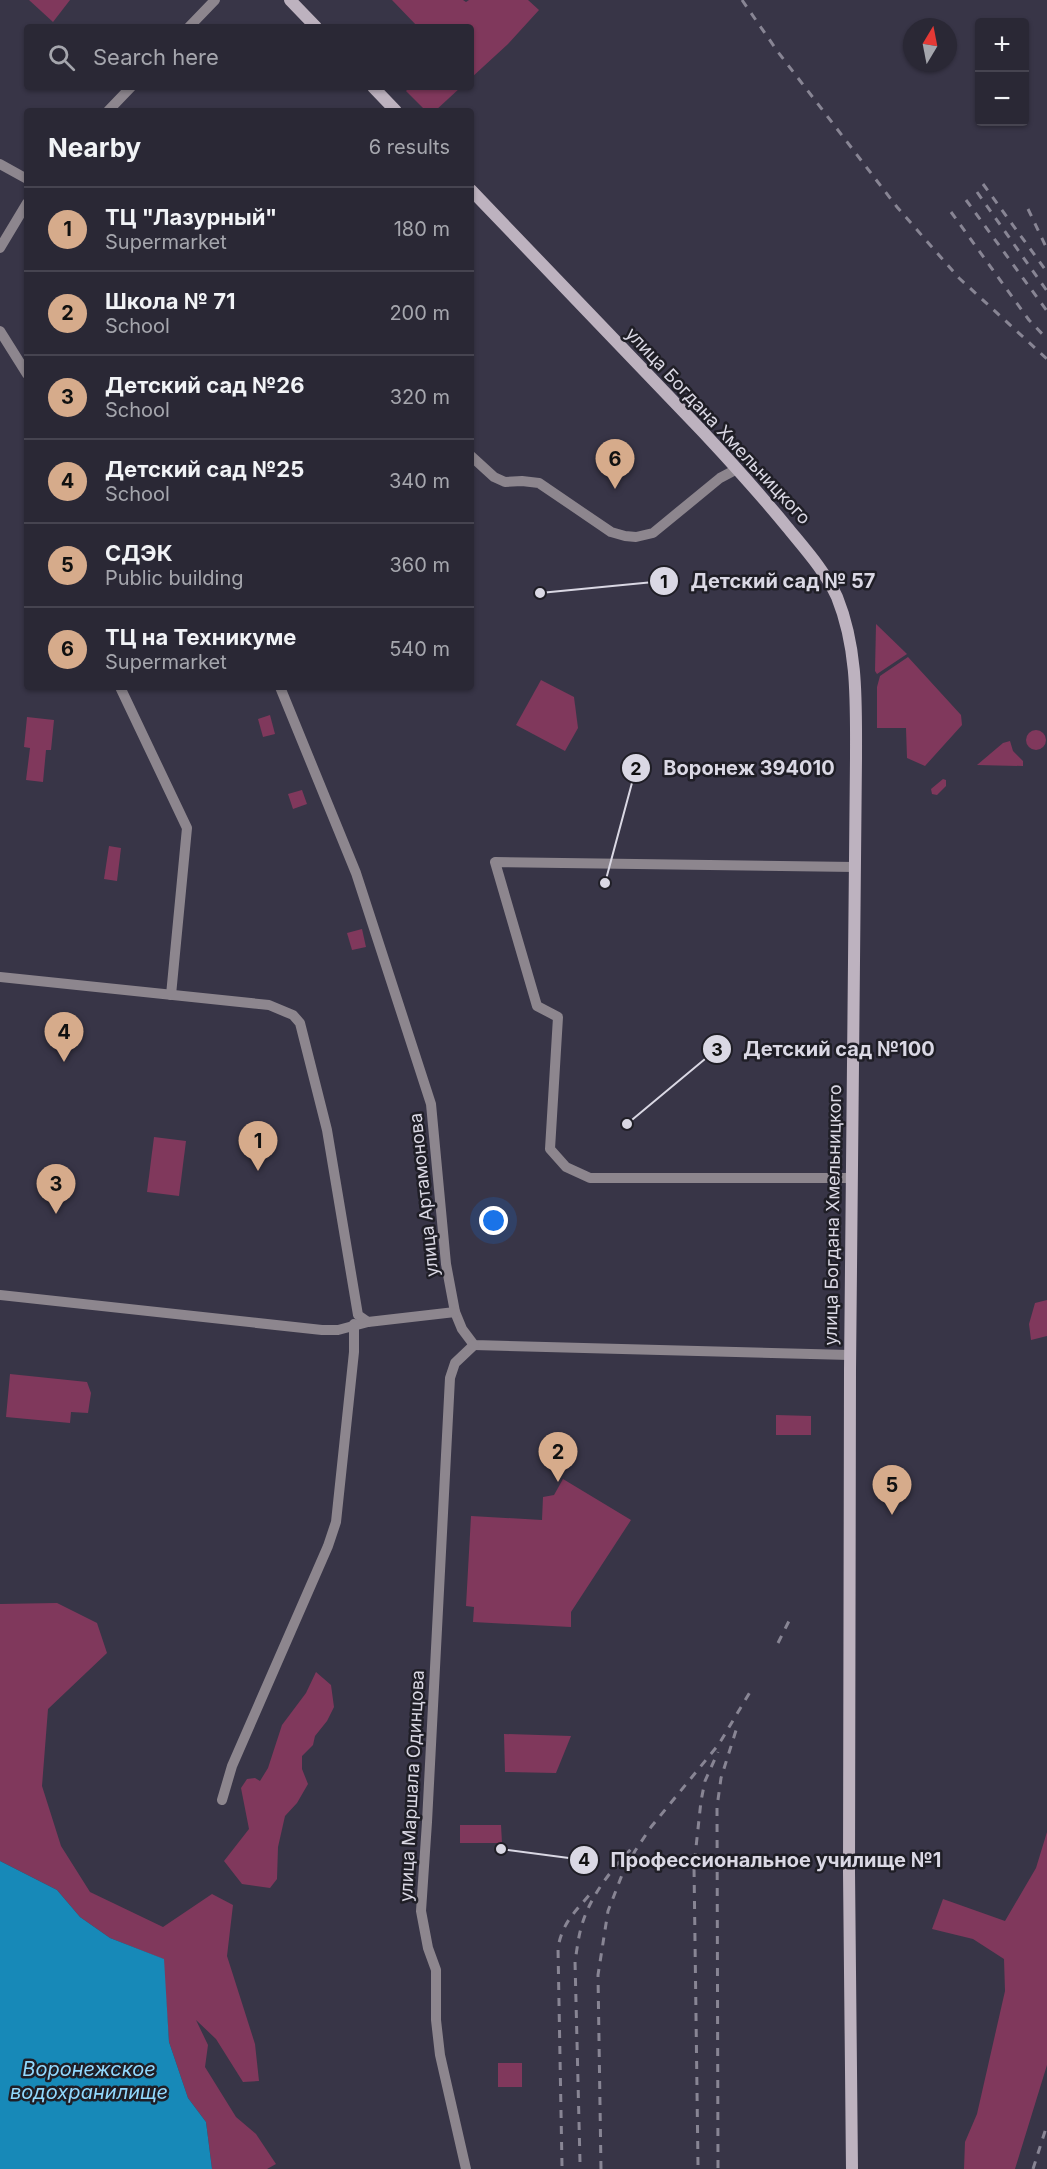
<!DOCTYPE html>
<html lang="en">
<head>
<meta charset="utf-8">
<style>
	:root { --surface:#2a2835; --page:#32303d; --text:#f1f3f6; --muted:#a5a6ad; --line:#464450; --accent:#d6ab8b }
	body { margin:0; font-family:Inter,sans-serif; background:var(--page); color:var(--text) }
	.controls { position:absolute; right:18px; top:18px; display:grid; overflow:hidden; border-radius:6px; box-shadow:0 2px 4px #0004 }
	.controls button { width:54px; height:54px; display:grid; place-items:center; padding:0; border:0; border-bottom:2px solid var(--line); background:var(--surface); color:var(--text); font:30px sans-serif }
	.compass { position:absolute; left:903px; top:18px; width:54px; height:54px; border-radius:50%; background:var(--surface); box-shadow:0 2px 4px #0004; rotate:10deg }
	.you { position:absolute; left:494px; top:1221px; width:21px; height:21px; margin:-15px; border:4px solid #fff; border-radius:50%; background:#1a73e8; box-shadow:0 0 0 9px #1a73e833 }
	.badge { display:grid; place-items:center; width:39px; height:39px; border-radius:50%; background:var(--accent); color:#111; font-size:20px; font-weight:700 }
	.pin { position:absolute; translate:-50% -50px; filter:drop-shadow(0 2px 3px #0008) }
	.pin::after { content:''; position:absolute; top:32px; width:21px; height:18px; background:inherit; clip-path:polygon(0 0,100% 0,50% 100%) }
	.list { margin:0; padding:0; list-style:none }
	h2 { display:flex; justify-content:space-between; align-items:center; height:78px; margin:0; padding:0 24px; font-size:26px }
	h2 small { font-size:20px; font-weight:400; color:var(--muted) }
	.list li { display:grid; grid-template-columns:39px 1fr auto; gap:18px; align-items:center; box-sizing:border-box; height:84px; padding:0 24px; border-top:2px solid var(--line) }
	.list b { display:block; font-size:22px; white-space:nowrap }
	.list p { margin:0; font-size:20px; white-space:nowrap; color:var(--muted) }
	.list em { font-size:20px; font-style:normal; color:var(--muted) }
	.icon { flex:none; width:33px; height:33px; fill:none; stroke:currentColor; stroke-width:2; stroke-linecap:round; stroke-linejoin:round }
	.map { position:relative; flex:none; width:1047px; height:2169px; overflow:hidden }
	.search { position:absolute; background:var(--surface); box-shadow:0 2px 4px #0004; left:24px; top:24px; width:450px; height:66px; display:flex; align-items:center; gap:15px; box-sizing:border-box; padding:0 21px; border-radius:6px; color:var(--muted); font-size:22px }
	.panel { position:absolute; background:var(--surface); box-shadow:0 2px 4px #0004; left:24px; top:108px; width:450px; height:582px; border-radius:6px }
	.map>svg:first-child { display:block }
</style>
</head>
<body>
<div class="map">
<svg width="1047" height="2169" viewBox="0 0 1047 2169">
	<rect width="100%" height="100%" fill="#383547"/>
	<g fill="#80385c">
		<polygon points="29,0 70,0 53,22"/>
		<polygon points="392,0 463,0 466,2 469,0 528,0 539,10 508,44 471,78 471,27 418,27"/>
		<polygon points="410,87 461,87 435,111 426,111 406,91"/>
		<polygon points="876,624 907,654 877,674 875,671"/>
		<polygon points="908,657 961,715 962,725 925,766 907,758 906,728 877,728 877,687 880,676"/>
		<polygon points="541,680 574,697 578,728 565,751 516,725"/>
		<polygon points="270,715 275,734 263,737 258,719"/>
		<polygon points="27,717 54,720 51,750 46,750 43,782 26,780 30,748 24,747"/>
		<circle cx="1036" cy="740" r="10"/>
		<polygon points="1010,741 1013,751 1023,761 1023,766 977,765 1003,743"/>
		<polygon points="943,779 946,780 946,786 937,795 932,794 931,789"/>
		<polygon points="302,790 307,804 293,809 288,794"/>
		<polygon points="109,846 121,848 117,881 104,879"/>
		<polygon points="362,929 366,947 352,950 347,933"/>
		<polygon points="154,1137 186,1141 179,1196 147,1192"/>
		<polygon points="1047,1300 1047,1336 1031,1340 1029,1324 1035,1303"/>
		<polygon points="10,1374 87,1382 91,1393 88,1413 71,1412 70,1423 6,1417"/>
		<polygon points="776,1415 811,1416 811,1435 776,1435"/>
		<polygon points="563,1479 631,1520 571,1612 571,1627 473,1622 474,1607 466,1606 471,1516 542,1520 543,1497 554,1495"/>
		<polygon points="57,1603 97,1623 107,1653 48,1709 42,1786 61,1846 90,1892 163,1927 212,1894 233,1905 227,1956 255,2044 259,2081 243,2082 216,2039 196,2020 208,2045 205,2067 236,2117 256,2134 276,2164 267,2169 212,2169 206,2122 188,2098 169,2042 163,1959 110,1938 80,1917 57,1890 0,1861 0,1604"/>
		<polygon points="316,1672 331,1685 334,1707 327,1721 315,1736 313,1745 302,1756 302,1769 308,1784 297,1803 285,1816 278,1847 277,1879 270,1888 242,1884 224,1861 249,1829 241,1788 247,1779 255,1778 260,1781 268,1768 282,1725 306,1693"/>
		<polygon points="504,1734 571,1736 556,1773 505,1772"/>
		<polygon points="460,1825 501,1825 502,1843 460,1843"/>
		<polygon points="1047,1832 1047,2065 1015,2169 964,2169 965,2142 977,2114 1005,1991 1004,1959 973,1939 932,1929 943,1899 1005,1921 1036,1868"/>
		<rect x="498" y="2063" width="24" height="24"/>
	</g>
	<polygon fill="#1789b8" points="0,1861 57,1890 80,1917 110,1938 164,1959 169,2042 188,2098 206,2122 212,2169 0,2169"/>
	<g fill="none" stroke-linecap="round" stroke-linejoin="round">
		<g stroke="#8d868e" stroke-width="10">
			<polyline points="189,27 215,0"/>
			<polyline points="108,111 131,87"/>
			<polyline points="0,164 27,179"/>
			<polyline points="0,248 27,203"/>
			<polyline points="0,331 27,374"/>
			<polyline points="471,456 494,477 505,482 522,481 539,483 611,532 625,536 636,537 653,533 720,478 737,469"/>
			<polyline points="120,687 187,828 171,995"/>
			<polyline points="280,687 356,873 431,1104 446,1264 455,1312 462,1329 474,1345 850,1355"/>
			<polyline points="0,977 269,1005 293,1015 300,1023 327,1130 358,1315 368,1322"/>
			<polyline points="852,1178 590,1178 566,1167 550,1149 558,1017 537,1006 495,862 855,867"/>
			<polyline points="0,1295 322,1330 338,1330 368,1322 455,1312"/>
			<polyline points="222,1800 232,1766 328,1546 336,1522 354,1352 354,1324"/>
			<polyline points="466,2169 440,2055 436,2020 436,1970 428,1948 421,1911 427,1822 450,1378 455,1363 474,1345"/>
		</g>
		<g stroke="#bdb2bf" stroke-width="12">
			<polyline points="290,0 316,27"/>
			<polyline points="373,87 396,111"/>
			<path d="M471,190C548,271 626,351 703,432C732,463 760,494 787,527C805,549 825,571 837,597C858,649 856,703 856,758L850,1370L849,1872L852,2169"/>
		</g>
		<g stroke="#888594" stroke-width="3" stroke-dasharray="8 8" stroke-linecap="butt">
			<polyline points="742,0 778,52 897,207 959,278 1047,359"/>
			<polyline points="983,184 1047,272"/>
			<polyline points="977,192 1047,291"/>
			<polyline points="966,200 1047,311"/>
			<polyline points="1028,209 1047,249"/>
			<polyline points="951,212 1029,320 1047,339"/>
			<polyline points="778,1643 791,1617"/>
			<path d="M580,2162L575,1961C577,1950 578,1939 581,1928C589,1898 610,1871 631,1849"/>
			<polyline points="698,2165 694,1866 701,1801 705,1781 718,1752"/>
			<path d="M562,2166L558,1948C562,1923 575,1912 591,1893"/>
			<polyline points="718,2168 717,1807 721,1778 738,1724"/>
			<polyline points="601,2169 598,1975 608,1911 622,1875 635,1851 651,1827 719,1744 753,1687"/>
			<polyline points="1033,2169 1047,2125"/>
		</g>
	</g>
	<g text-anchor="middle" stroke-width="5" stroke-linejoin="round" paint-order="stroke">
		<g font-size="18" fill="#dad8e4" stroke="#1f1e26">
			<text transform="translate(718 426) rotate(47)" y="6">улица Богдана Хмельницкого</text>
			<text transform="translate(424 1195) rotate(-96)" y="6">улица Артамонова</text>
			<text transform="translate(833 1215) rotate(-89)" y="6">улица Богдана Хмельницкого</text>
			<text transform="translate(412 1786) rotate(-87)" y="6">улица Маршала Одинцова</text>
		</g>
		<g font-size="20" font-style="italic" fill="#92d9fe" stroke="#1f1e26">
			<text x="89" y="2076">Воронежское<tspan x="89" dy="23">водохранилище</tspan></text>
		</g>
	</g>
	<path fill="none" stroke="#dad8e4" stroke-width="2" d="M540 593L664 581M605 883L636 768M627 1124L717 1049M501 1849L584 1860"/>
	<g fill="#dad8e4" stroke="#1f1e26" stroke-width="2">
		<circle cx="540" cy="593" r="6"/>
		<circle cx="605" cy="883" r="6"/>
		<circle cx="627" cy="1124" r="6"/>
		<circle cx="501" cy="1849" r="6"/>
		<circle cx="664" cy="581" r="15"/>
		<circle cx="636" cy="768" r="15"/>
		<circle cx="717" cy="1049" r="15"/>
		<circle cx="584" cy="1860" r="15"/>
	</g>
	<g font-size="18" text-anchor="middle" font-weight="bold" fill="#111">
		<text x="664" y="588">1</text>
		<text x="636" y="775">2</text>
		<text x="717" y="1056">3</text>
		<text x="584" y="1866">4</text>
	</g>
	<g font-size="20" text-anchor="middle" font-weight="bold" fill="#dad8e4" stroke="#1f1e26" stroke-width="5" stroke-linejoin="round" paint-order="stroke">
		<text x="783" y="588">Детский сад № 57</text>
		<text x="749" y="775">Воронеж 394010</text>
		<text x="839" y="1056">Детский сад №100</text>
		<text x="776" y="1867">Профессиональное училище №1</text>
	</g>
</svg>
<div class="controls">
<button>+</button>
<button>−</button>
</div>
<svg class="compass" viewBox="-18 -18 36 36"><path d="M0-13l5 13h-10z" fill="#e53935"/><path d="M0 13l5-13h-10z" fill="#a5a6ad"/></svg>
<div class="you"></div>
<div class="pin badge" style="left:258px;top:1171px">1</div>
<div class="pin badge" style="left:558px;top:1482px">2</div>
<div class="pin badge" style="left:56px;top:1214px">3</div>
<div class="pin badge" style="left:64px;top:1062px">4</div>
<div class="pin badge" style="left:892px;top:1515px">5</div>
<div class="pin badge" style="left:615px;top:489px">6</div>
<div class="search"><svg class="icon" aria-label="search" viewBox="0 0 24 24"><circle cx="10" cy="10" r="6"/><path d="M15 15l6 6"/></svg>Search here</div>
<section class="panel">
<h2>Nearby<small>6 results</small></h2>
<ul class="list">
<li><span class="badge">1</span><div><b>ТЦ &quot;Лазурный&quot;</b><p>Supermarket</p></div><em>180 m</em></li>
<li><span class="badge">2</span><div><b>Школа № 71</b><p>School</p></div><em>200 m</em></li>
<li><span class="badge">3</span><div><b>Детский сад №26</b><p>School</p></div><em>320 m</em></li>
<li><span class="badge">4</span><div><b>Детский сад №25</b><p>School</p></div><em>340 m</em></li>
<li><span class="badge">5</span><div><b>СДЭК</b><p>Public building</p></div><em>360 m</em></li>
<li><span class="badge">6</span><div><b>ТЦ на Техникуме</b><p>Supermarket</p></div><em>540 m</em></li>
</ul>
</section>
</div>
</body>
</html>
